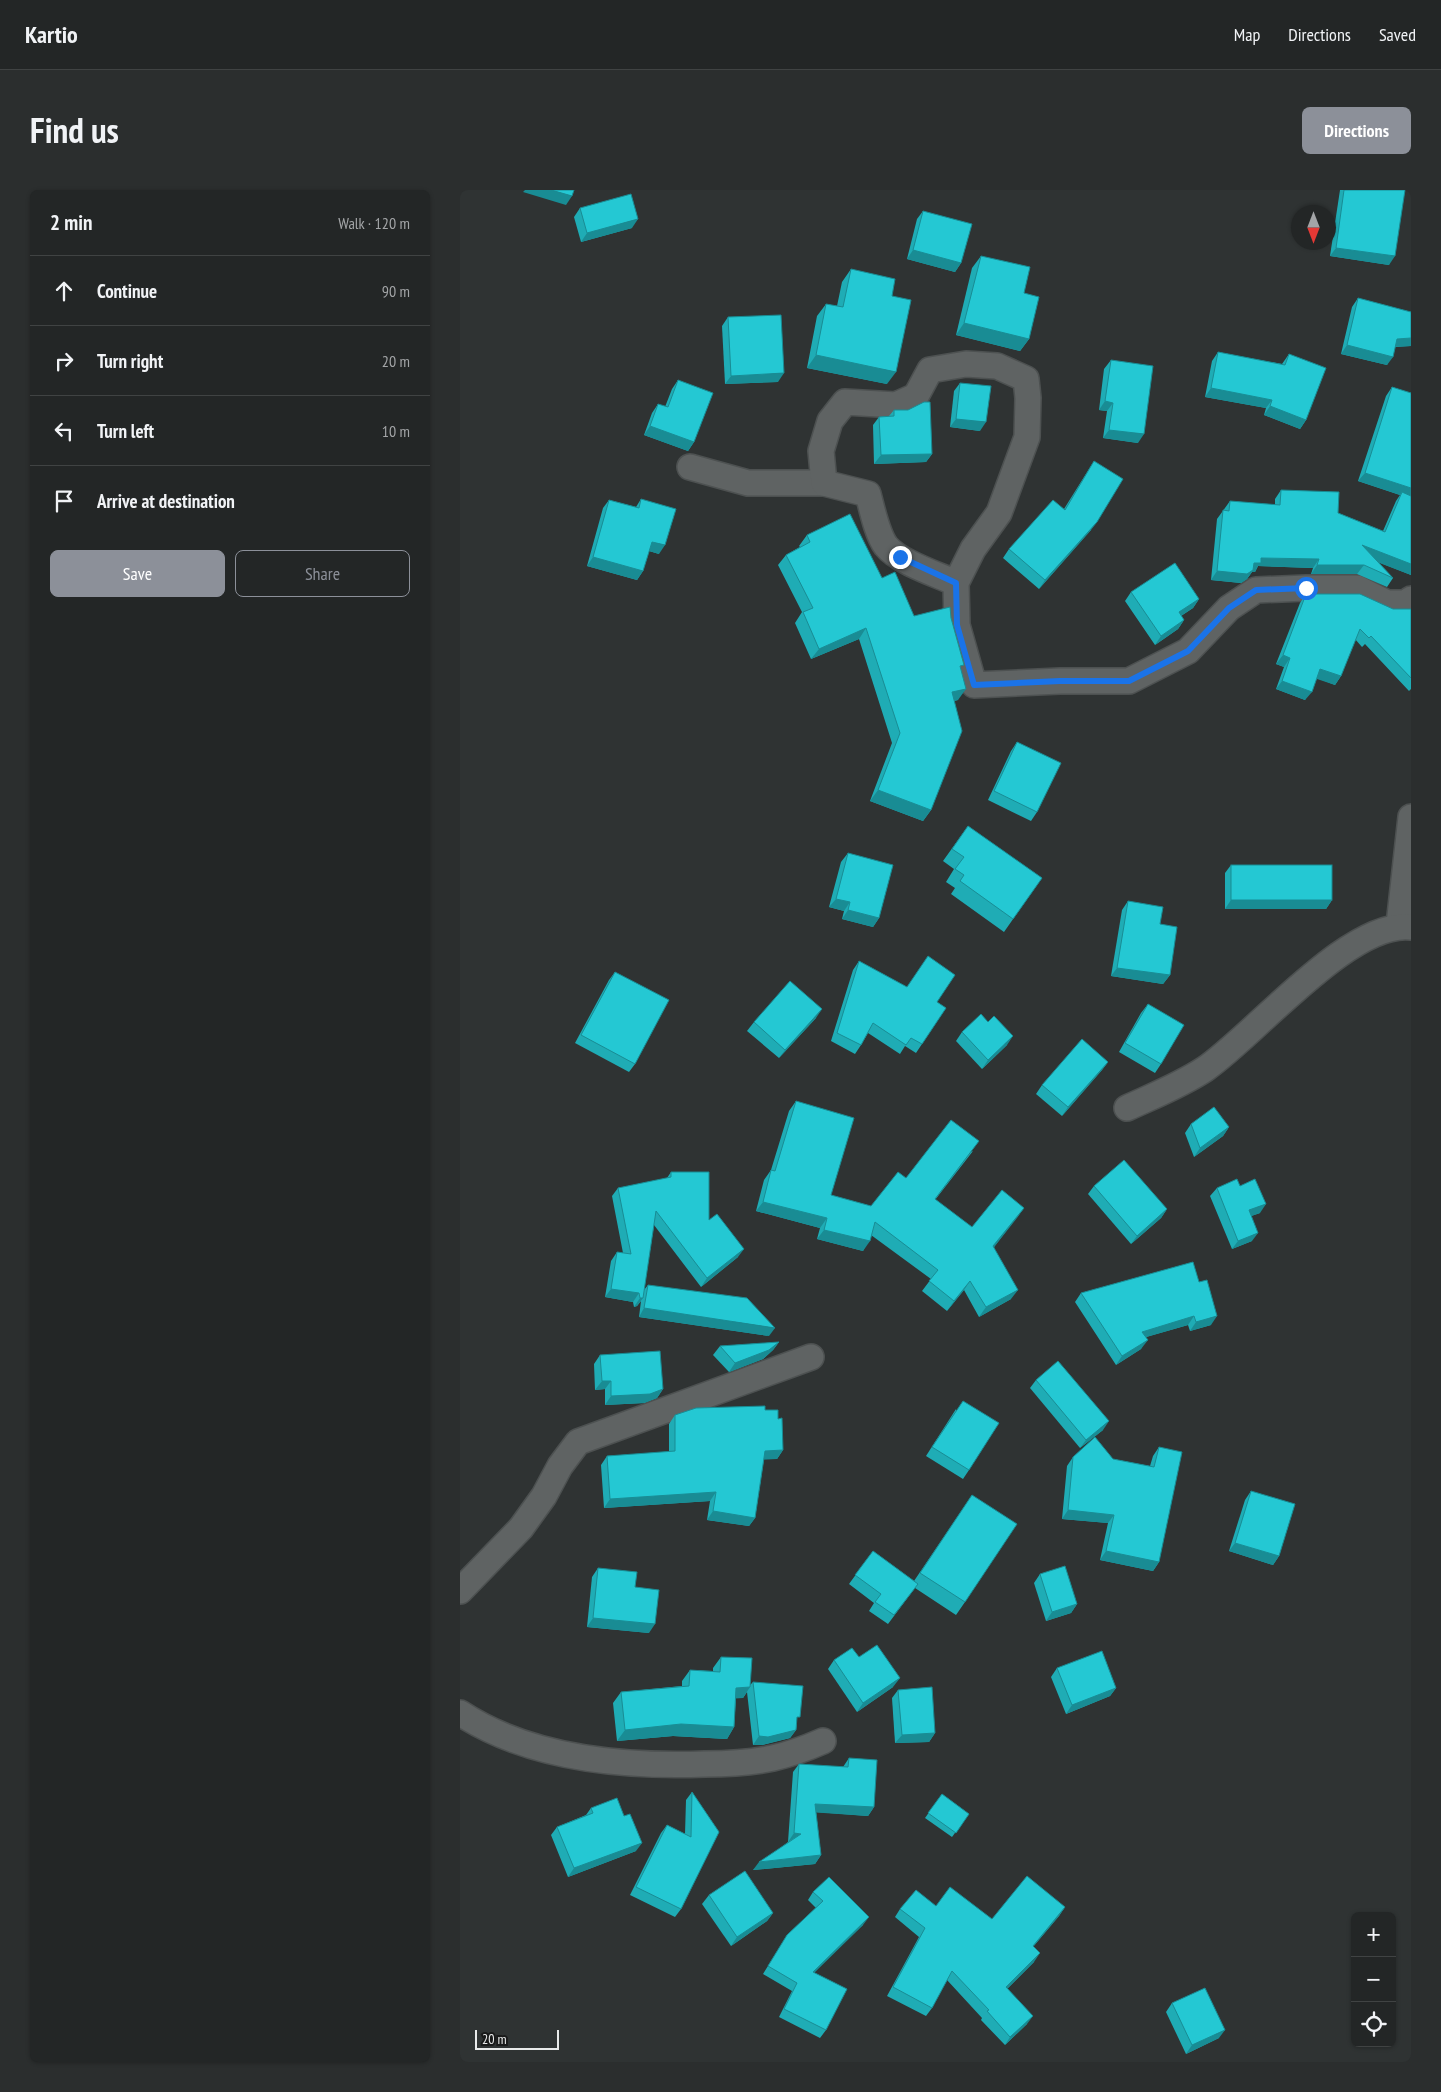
<!DOCTYPE html>
<html lang="en">
<head>
<meta charset="utf-8">
<style>
	:root { --surface:#232626; --page:#2b2e2e; --text:#f1f3f6; --muted:#a3a5a7; --line:#404343; --accent:#8c9099 }
	body { margin:0; font-family:"PT Sans Narrow",sans-serif; background:var(--page); color:var(--text) }
	.controls { position:absolute; right:15px; bottom:15px; display:grid; overflow:hidden; border-radius:8px; box-shadow:0 1px 4px #0004 }
	.controls button { width:45px; height:45px; display:grid; place-items:center; padding:0; border:0; border-bottom:1px solid var(--line); background:var(--surface); color:var(--text); font:25px sans-serif }
	.compass { position:absolute; left:831px; top:15px; width:45px; height:45px; border-radius:50%; background:var(--surface); box-shadow:0 1px 4px #0004; rotate:180deg }
	.scale { position:absolute; left:15px; bottom:12px; width:84px; box-sizing:border-box; padding-left:5px; border:2px solid #e8eaea; border-top:0; font-size:14px; line-height:18px; white-space:nowrap; color:#e8eaea; -webkit-text-stroke:4px #191a1a; paint-order:stroke }
	.stop { position:absolute; width:15px; height:15px; margin:-11px; border:4px solid #1a73e8; border-radius:50%; background:#fff }
	.stop.end { background:#1a73e8; border-color:#fff; box-shadow:0 1px 5px #0008 }
	.list { margin:0; padding:0; list-style:none }
	h2 { display:flex; justify-content:space-between; align-items:center; height:65px; margin:0; padding:0 20px; font-size:21px }
	h2 small { font-size:16px; font-weight:400; color:var(--muted) }
	.list li { display:grid; grid-template-columns:32px 1fr auto; gap:15px; align-items:center; box-sizing:border-box; height:70px; padding:0 20px; border-top:1px solid var(--line) }
	.list b { display:block; font-size:19px; white-space:nowrap }
	.list em { font-size:16px; font-style:normal; color:var(--muted) }
	.actions { display:flex; gap:10px; padding:15px 20px }
	.actions a { flex:1; padding:11px 0; border:1px solid var(--accent); border-radius:8px; text-align:center; font-size:18px; color:var(--accent) }
	.actions .main { background:var(--accent); color:#fff }
	.icon { flex:none; width:28px; height:28px; fill:none; stroke:currentColor; stroke-width:2; stroke-linecap:round; stroke-linejoin:round }
	.map { position:relative; flex:none; width:951px; height:1872px; overflow:hidden; border-radius:8px }
	header { display:flex; align-items:center; gap:30px; box-sizing:border-box; height:70px; padding:0 25px; background:var(--surface); border-bottom:1px solid var(--line) }
	header strong { font-size:24px }
	nav { display:flex; gap:28px; margin-inline-start:auto; font-size:18px }
	.intro { display:flex; align-items:center; justify-content:space-between; box-sizing:border-box; height:120px; padding:0 30px }
	h1 { margin:0; font-size:35px }
	.button { padding:12px 22px; border-radius:8px; background:var(--accent); color:#fff; font-size:18px; font-weight:700 }
	main { display:flex; gap:30px; padding:0 30px }
	aside { flex:1; background:var(--surface); border-radius:8px; box-shadow:0 1px 4px #0004 }
	.map>svg:first-child { display:block }
</style>
</head>
<body>
<header>
<strong>Kartio</strong>
<nav><a>Map</a><a>Directions</a><a>Saved</a></nav>
</header>
<div class="intro"><h1>Find us</h1><a class="button">Directions</a></div>
<main>
<aside>
<h2>2 min<small>Walk · 120 m</small></h2>
<ul class="list">
<li><svg class="icon" aria-label="ahead" viewBox="0 0 24 24"><path d="M12 20V5M6 11l6-6 6 6"/></svg><div><b>Continue</b></div><em>90 m</em></li>
<li><svg class="icon" aria-label="right" viewBox="0 0 24 24"><path d="M7 20v-9h11M14 6l5 5-5 5"/></svg><div><b>Turn right</b></div><em>20 m</em></li>
<li><svg class="icon" aria-label="left" viewBox="0 0 24 24"><path d="M17 20v-9H6M10 6l-5 5 5 5"/></svg><div><b>Turn left</b></div><em>10 m</em></li>
<li><svg class="icon" aria-label="arrive" viewBox="0 0 24 24"><path d="M6 21V4h12l-3 4 3 4H6"/></svg><div><b>Arrive at destination</b></div></li>
</ul>
<div class="actions"><a class="main">Save</a><a>Share</a></div>
</aside>
<div class="map">
<svg width="951" height="1872" viewBox="0 0 951 1872">
	<rect width="100%" height="100%" fill="#2f3333"/>
	<g fill="none" stroke-linecap="round" stroke-linejoin="round">
		<defs>
			<g id="minor">
				<polyline points="230,277 288,293 364,293"/>
				<path d="M496,393C476,384 439,372 426,356C417,344 412,319 408,304L364,293L361,261L370,231L385,212L436,215L456,206L470,180L506,174L537,176L566,189L568,208L567,247L539,323L513,359L496,393L497,435L514,495L600,491H669L728,461L769,418L796,400L846,398H897L927,413H946L951,409"/>
				<polyline points="939,735 951,627"/>
				<path d="M667,918C693,906 721,895 745,879C795,845 889,730 951,737"/>
				<polyline points="0,1401 61,1338 84,1306 100,1276 118,1252 351,1167"/>
				<path d="M0,1523C70,1569 163,1577 245,1574C268,1574 290,1573 313,1568C331,1564 347,1558 363,1551"/>
			</g>
		</defs>
		<use href="#minor" stroke="#4d5151" stroke-width="28"/>
		<use href="#minor" stroke="#5f6363" stroke-width="25"/>
	</g>
	<g fill="#1facb5">
		<polygon points="880,0 945,0 929,75 870,66"/>
		<polygon points="120,18 172,38 121,52 114,27"/>
		<polygon points="463,21 501,73 495,82 447,69 457,29"/>
		<polygon points="521,66 564,103 569,149 560,161 496,145 512,78"/>
		<polygon points="391,79 427,194 347,178 357,126 366,114 377,116 382,92"/>
		<polygon points="898,108 951,122 951,156 935,157 927,175 881,164 892,117"/>
		<polygon points="268,127 318,192 265,194 262,136"/>
		<polygon points="758,162 822,174 829,164 846,230 840,239 804,225 806,218 745,207 752,171"/>
		<polygon points="651,170 678,253 643,248 647,221 639,220 644,179"/>
		<polygon points="218,190 234,252 228,261 184,245 192,223 198,214 205,217 212,199"/>
		<polygon points="500,193 520,241 490,237 494,201"/>
		<polygon points="932,197 951,203 951,385 918,372 933,388 927,397 897,384 851,384 853,378 798,376 795,382 792,382 787,389 781,393 751,390 757,329 770,311 815,315 815,309 821,300 923,341 936,311 940,305 898,291 926,206"/>
		<polygon points="434,220 472,264 466,272 414,274 413,235 419,227 429,226"/>
		<polygon points="634,271 631,340 579,399 543,368 549,359 604,319"/>
		<polygon points="181,309 199,364 189,361 183,381 177,390 127,376 143,318 149,310 176,317"/>
		<polygon points="347,345 422,388 454,426 491,428 501,480 498,510 494,511 471,620 463,631 410,611 432,553 399,449 351,469 335,433 342,422 318,375 326,365 340,357 339,356"/>
		<polygon points="671,402 739,409 733,418 721,426 724,430 718,439 695,455 665,411"/>
		<polygon points="846,404 933,419 951,419 951,499 949,501 905,454 902,457 895,449 881,486 875,495 857,488 845,510 816,499 824,477 816,474 840,413"/>
		<polygon points="557,552 577,622 571,631 528,610 551,561"/>
		<polygon points="508,636 582,688 544,742 491,704 495,698 486,692 494,679 483,671"/>
		<polygon points="388,663 419,728 413,737 382,729 384,721 369,717 381,672"/>
		<polygon points="771,675 872,710 866,719 765,719 765,683"/>
		<polygon points="668,711 700,734 710,785 703,794 651,786 662,720"/>
		<polygon points="399,771 447,797 477,812 486,818 456,863 445,856 440,864 408,843 401,855 395,864 371,851 393,780"/>
		<polygon points="155,782 175,874 169,882 115,853 149,790"/>
		<polygon points="688,814 701,874 695,883 659,862 681,823"/>
		<polygon points="356,828 319,868 287,841 294,832"/>
		<polygon points="502,842 547,855 522,879 496,851"/>
		<polygon points="648,872 642,880 602,926 576,904 582,895"/>
		<polygon points="336,911 371,1005 411,1016 446,988 513,961 475,1010 512,1037 564,1018 534,1057 551,1109 519,1127 504,1100 487,1121 462,1101 471,1089 411,1045 403,1061 357,1049 360,1038 296,1021 304,990 311,980 329,921"/>
		<polygon points="731,934 769,937 763,946 734,967 725,943"/>
		<polygon points="211,982 278,1067 241,1097 194,1035 184,1100 188,1095 309,1146 179,1127 181,1111 177,1116 174,1117 173,1112 145,1107 151,1071 157,1062 163,1063 152,1006 158,998 207,988"/>
		<polygon points="634,996 707,1019 701,1028 671,1054 628,1004"/>
		<polygon points="780,996 800,1023 791,1026 792,1051 772,1059 750,1006 757,998"/>
		<polygon points="733,1072 751,1135 730,1141 728,1135 686,1147 681,1159 656,1175 615,1112 621,1103"/>
		<polygon points="319,1152 313,1160 303,1169 269,1182 253,1165 260,1156"/>
		<polygon points="140,1165 203,1199 197,1208 184,1213 145,1215 145,1199 135,1200 134,1174"/>
		<polygon points="576,1190 643,1240 620,1258 570,1198"/>
		<polygon points="496,1219 509,1280 503,1289 466,1266"/>
		<polygon points="305,1220 318,1229 323,1260 317,1269 304,1269 295,1328 289,1336 247,1330 250,1311 144,1318 141,1275 147,1266 209,1262 209,1234 215,1225"/>
		<polygon points="699,1257 699,1372 693,1381 640,1370 648,1333 602,1329 607,1276 613,1267 653,1269 690,1276 693,1266"/>
		<polygon points="791,1301 819,1366 813,1375 769,1361 785,1310"/>
		<polygon points="512,1305 505,1412 496,1425 455,1398 428,1434 409,1421 414,1413 389,1394 413,1361 454,1391"/>
		<polygon points="138,1378 175,1397 189,1443 127,1437 132,1387"/>
		<polygon points="580,1384 617,1414 611,1423 586,1431 574,1393"/>
		<polygon points="261,1467 290,1495 293,1492 337,1532 336,1540 330,1548 302,1555 293,1555 287,1502 283,1508 276,1508 274,1537 267,1549 213,1546 157,1551 153,1513 161,1502 222,1496 222,1491 230,1480 253,1481 253,1478"/>
		<polygon points="399,1467 433,1497 397,1522 368,1479 374,1470"/>
		<polygon points="597,1478 656,1498 650,1506 606,1524 591,1487"/>
		<polygon points="438,1500 475,1543 469,1552 435,1553 432,1508"/>
		<polygon points="389,1568 414,1617 408,1626 356,1622 361,1665 355,1674 293,1680 328,1652 333,1582 339,1574 383,1577"/>
		<polygon points="232,1602 259,1642 221,1719 215,1727 170,1705 201,1643 207,1635 225,1644 226,1610"/>
		<polygon points="482,1604 509,1624 492,1647 465,1628"/>
		<polygon points="131,1618 176,1661 108,1687 91,1645 97,1637 126,1625"/>
		<polygon points="353,1702 403,1735 354,1782 366,1840 360,1848 319,1827 332,1801 303,1784 327,1745 356,1718 348,1710"/>
		<polygon points="249,1705 313,1723 307,1731 271,1756 242,1714"/>
		<polygon points="476,1716 532,1729 605,1717 599,1726 573,1757 574,1772 547,1799 567,1834 545,1855 521,1830 522,1828 487,1790 472,1818 466,1826 427,1806 459,1747 435,1727 440,1719"/>
		<polygon points="712,1813 759,1848 726,1864 706,1822"/>
	</g>
	<g fill="#198c94">
		<polygon points="65,0 91,0 112,6 106,15 63,2"/>
		<polygon points="178,29 172,38 121,52 127,43"/>
		<polygon points="876,58 935,66 929,75 870,66"/>
		<polygon points="453,60 501,73 495,82 447,69"/>
		<polygon points="504,133 569,149 560,161 496,145"/>
		<polygon points="951,148 951,156 931,157 937,149"/>
		<polygon points="887,155 933,167 927,175 881,164"/>
		<polygon points="356,165 436,182 427,194 347,178"/>
		<polygon points="324,183 318,192 265,194 271,186"/>
		<polygon points="751,198 812,210 806,218 745,207"/>
		<polygon points="645,211 653,213 647,221 639,220"/>
		<polygon points="810,216 846,230 840,239 804,225"/>
		<polygon points="496,229 526,232 520,241 490,237"/>
		<polygon points="190,236 234,252 228,261 184,245"/>
		<polygon points="649,240 684,244 678,253 643,248"/>
		<polygon points="472,264 466,272 414,274 421,265"/>
		<polygon points="905,283 951,298 951,306 942,302 940,305 898,291"/>
		<polygon points="637,332 631,340 579,399 585,390"/>
		<polygon points="192,352 205,355 199,364 186,360"/>
		<polygon points="902,355 951,374 951,385 896,364"/>
		<polygon points="133,367 183,381 177,390 127,376"/>
		<polygon points="801,368 859,369 853,378 798,376 795,382 792,382 787,389 781,393 751,390 757,381 794,373"/>
		<polygon points="857,375 904,375 897,384 851,384"/>
		<polygon points="739,409 733,418 713,431 719,422"/>
		<polygon points="724,430 718,439 695,455 701,446"/>
		<polygon points="406,438 399,449 351,469 359,459"/>
		<polygon points="823,465 830,468 824,477 816,474"/>
		<polygon points="860,479 881,486 875,495 854,488"/>
		<polygon points="822,491 852,502 845,510 816,499"/>
		<polygon points="506,499 498,510 485,513 492,502"/>
		<polygon points="418,600 471,620 463,631 410,611"/>
		<polygon points="376,709 390,712 384,721 369,717"/>
		<polygon points="771,710 872,710 866,719 765,719"/>
		<polygon points="388,720 419,728 413,737 382,729"/>
		<polygon points="657,778 710,785 703,794 651,786"/>
		<polygon points="362,819 356,828 319,868 325,860"/>
		<polygon points="553,846 547,855 522,879 528,870"/>
		<polygon points="648,872 642,880 602,926 608,917"/>
		<polygon points="769,937 763,946 734,967 740,958"/>
		<polygon points="303,1012 367,1028 360,1038 296,1021"/>
		<polygon points="806,1014 800,1023 783,1029 789,1020"/>
		<polygon points="564,1018 557,1028 527,1066 533,1056"/>
		<polygon points="707,1019 701,1028 671,1054 677,1046"/>
		<polygon points="364,1040 410,1051 403,1061 357,1049"/>
		<polygon points="798,1043 792,1051 772,1059 778,1051"/>
		<polygon points="284,1059 278,1067 241,1097 247,1088"/>
		<polygon points="510,1091 504,1100 487,1121 494,1111"/>
		<polygon points="151,1099 179,1103 173,1112 145,1107"/>
		<polygon points="558,1100 551,1109 519,1127 526,1117"/>
		<polygon points="180,1108 183,1108 177,1116 174,1117"/>
		<polygon points="184,1118 315,1138 309,1146 179,1127"/>
		<polygon points="734,1126 728,1135 676,1150 682,1142"/>
		<polygon points="757,1126 751,1135 730,1141 736,1132"/>
		<polygon points="688,1150 681,1159 656,1175 662,1166"/>
		<polygon points="319,1152 313,1160 303,1169 269,1182 275,1173"/>
		<polygon points="142,1191 151,1191 145,1199 135,1200"/>
		<polygon points="203,1199 197,1208 184,1213 145,1215 151,1206"/>
		<polygon points="649,1231 643,1240 620,1258 626,1250"/>
		<polygon points="323,1260 317,1269 299,1270 305,1261"/>
		<polygon points="256,1302 250,1311 144,1318 150,1309"/>
		<polygon points="608,1320 654,1325 648,1333 602,1329"/>
		<polygon points="253,1321 295,1328 289,1336 247,1330"/>
		<polygon points="775,1353 819,1366 813,1375 769,1361"/>
		<polygon points="646,1361 699,1372 693,1381 640,1370"/>
		<polygon points="617,1414 611,1423 586,1431 592,1422"/>
		<polygon points="133,1428 195,1434 189,1443 127,1437"/>
		<polygon points="440,1488 433,1497 397,1522 403,1513"/>
		<polygon points="290,1497 283,1508 268,1509 276,1498"/>
		<polygon points="656,1498 650,1506 606,1524 612,1515"/>
		<polygon points="221,1534 274,1537 267,1549 213,1546 157,1551 165,1540"/>
		<polygon points="336,1540 330,1548 302,1555 293,1555 299,1546"/>
		<polygon points="475,1543 469,1552 435,1553 442,1545"/>
		<polygon points="355,1614 414,1617 408,1626 349,1622"/>
		<polygon points="334,1643 341,1644 328,1652"/>
		<polygon points="182,1653 176,1661 108,1687 114,1678"/>
		<polygon points="361,1665 355,1674 293,1680 299,1672"/>
		<polygon points="605,1717 599,1726 567,1764 573,1756"/>
		<polygon points="313,1723 307,1731 271,1756 277,1747"/>
		<polygon points="409,1727 403,1735 347,1790 353,1782"/>
		<polygon points="580,1763 574,1772 540,1806 546,1797"/>
		<polygon points="573,1826 567,1834 545,1855 550,1847"/>
		<polygon points="765,1840 759,1848 726,1864 732,1855"/>
	</g>
	<g fill="#24c8d3" stroke="#198c94">
		<polygon points="91,0 114,0 112,6"/>
		<polygon points="884,0 945,0 935,66 876,58"/>
		<polygon points="171,4 178,29 127,43 120,18"/>
		<polygon points="463,21 512,34 501,73 453,60"/>
		<polygon points="521,66 570,77 564,103 579,107 569,149 504,133"/>
		<polygon points="391,79 435,89 432,106 451,110 436,182 356,165 366,114 383,117"/>
		<polygon points="898,108 951,122 951,148 937,149 933,167 887,155"/>
		<polygon points="321,125 324,183 271,186 268,127"/>
		<polygon points="758,162 825,175 829,164 866,178 846,230 810,216 812,210 751,198"/>
		<polygon points="651,170 693,176 684,244 649,240 653,213 645,211"/>
		<polygon points="218,190 253,203 234,252 190,236 198,214 208,217"/>
		<polygon points="500,193 531,196 526,232 496,229"/>
		<polygon points="932,197 951,203 951,298 905,283"/>
		<polygon points="464,212 470,212 472,264 421,265 419,227 434,226 434,220 448,220"/>
		<polygon points="634,271 663,289 637,332 585,390 549,359 593,310 605,320"/>
		<polygon points="821,300 879,302 878,323 925,342 942,302 951,306 951,374 902,355 933,388 904,375 857,375 859,369 801,368 801,373 794,373 793,380 787,384 757,381 763,320 769,321 770,311 820,315"/>
		<polygon points="181,309 216,319 205,355 192,352 183,381 133,367 149,310 179,318"/>
		<polygon points="390,324 422,388 435,382 454,426 490,417 491,428 504,475 500,476 506,499 492,502 502,541 471,620 418,600 440,543 406,438 359,459 343,422 353,418 326,365 350,352 347,345"/>
		<polygon points="715,373 739,409 719,422 724,430 701,446 671,402"/>
		<polygon points="846,404 900,404 933,419 951,419 951,488 911,446 909,448 900,439 881,486 860,479 852,502 822,491 830,468 823,465"/>
		<polygon points="557,552 601,573 577,622 534,601"/>
		<polygon points="508,636 582,688 553,729 500,691 504,685 495,679 504,667 492,659"/>
		<polygon points="388,663 433,675 419,728 388,720 390,712 376,709"/>
		<rect x="771" y="675" width="101" height="35"/>
		<polygon points="668,711 703,717 700,734 717,737 710,785 657,778"/>
		<polygon points="468,766 495,785 477,812 486,818 462,854 451,848 446,855 413,833 401,855 377,843 399,771 447,797"/>
		<polygon points="155,782 209,810 175,874 121,845"/>
		<polygon points="330,791 362,819 325,860 294,832"/>
		<polygon points="688,814 724,835 701,874 665,853"/>
		<polygon points="521,824 528,832 534,826 553,846 528,870 502,842"/>
		<polygon points="622,849 648,872 608,917 582,895"/>
		<polygon points="336,911 394,928 371,1005 411,1016 438,982 446,988 491,930 519,951 475,1009 512,1037 542,1000 564,1018 533,1056 558,1100 526,1117 510,1091 494,1111 469,1091 478,1080 415,1032 410,1051 364,1040 367,1028 303,1012 311,980 315,981"/>
		<polygon points="754,917 769,937 740,958 731,934"/>
		<polygon points="664,970 707,1019 677,1046 634,996"/>
		<polygon points="211,982 249,982 249,1030 257,1024 284,1059 247,1088 196,1021 183,1108 180,1108 179,1103 151,1099 157,1062 171,1064 158,998 211,987"/>
		<polygon points="777,989 780,996 795,989 806,1014 789,1020 798,1043 778,1051 757,998"/>
		<polygon points="733,1072 739,1092 747,1090 757,1126 736,1132 734,1126 682,1142 688,1150 662,1166 621,1103"/>
		<polygon points="188,1095 287,1108 315,1138 184,1118"/>
		<polygon points="319,1152 309,1160 275,1173 260,1156"/>
		<polygon points="200,1161 203,1199 190,1204 151,1206 151,1191 142,1191 140,1165"/>
		<polygon points="598,1171 649,1231 626,1250 576,1190"/>
		<polygon points="503,1211 539,1233 509,1280 472,1257"/>
		<polygon points="305,1216 305,1220 318,1220 318,1229 322,1228 323,1260 305,1261 295,1328 253,1321 256,1302 150,1309 147,1266 215,1261 215,1225 236,1218"/>
		<polygon points="635,1247 653,1269 694,1277 699,1257 722,1262 699,1372 646,1361 654,1325 608,1320 613,1267"/>
		<polygon points="791,1301 835,1314 819,1366 775,1353"/>
		<polygon points="512,1305 557,1334 505,1412 460,1383"/>
		<polygon points="413,1361 458,1394 434,1425 415,1412 421,1404 395,1385"/>
		<polygon points="605,1376 617,1414 592,1422 580,1384"/>
		<polygon points="138,1378 177,1382 175,1397 199,1400 195,1434 133,1428"/>
		<polygon points="417,1455 440,1488 403,1513 374,1470 392,1458 399,1467"/>
		<polygon points="642,1461 656,1498 612,1515 597,1478"/>
		<polygon points="261,1467 292,1468 290,1497 276,1498 274,1537 221,1534 165,1540 161,1502 229,1496 230,1480 260,1482"/>
		<polygon points="293,1492 343,1496 340,1527 337,1527 336,1540 308,1547 299,1546"/>
		<polygon points="472,1497 475,1543 442,1545 438,1500"/>
		<polygon points="389,1568 417,1570 414,1617 355,1614 361,1665 299,1672 341,1644 334,1643 339,1574 388,1577"/>
		<polygon points="232,1602 259,1642 221,1719 176,1697 207,1635 231,1647"/>
		<polygon points="482,1604 509,1624 496,1643 468,1623"/>
		<polygon points="157,1608 164,1626 170,1624 182,1653 114,1678 97,1637 133,1623 131,1618"/>
		<polygon points="285,1681 313,1723 277,1747 249,1705"/>
		<polygon points="567,1686 605,1717 573,1756 580,1763 546,1797 573,1826 550,1847 527,1821 529,1820 492,1781 472,1818 433,1797 465,1738 440,1719 456,1700 476,1716 490,1697 532,1729"/>
		<polygon points="369,1687 409,1727 353,1782 387,1799 366,1840 324,1819 337,1793 308,1776 327,1745 363,1711 353,1702"/>
		<polygon points="745,1798 765,1840 732,1855 712,1813"/>
	</g>
	<g fill="none" stroke-linecap="round" stroke-linejoin="round">
		<polyline stroke="#1a73e8" stroke-width="6" points="440,367 496,393 497,435 514,495 600,491 669,491 728,461 769,418 796,400 846,398"/>
	</g>
</svg>
<div class="controls">
<button>+</button>
<button>−</button>
<button><svg class="icon" aria-label="locate" viewBox="0 0 24 24"><circle cx="12" cy="12" r="6"/><path d="M12 2v4M12 18v4M2 12h4M18 12h4"/></svg></button>
</div>
<svg class="compass" viewBox="-18 -18 36 36"><path d="M0-13l5 13h-10z" fill="#e53935"/><path d="M0 13l5-13h-10z" fill="#a3a5a7"/></svg>
<div class="scale">20 m</div>
<div class="stop" style="left:846px;top:398px"></div>
<div class="stop end" style="left:440px;top:367px"></div>
</div>
</main>
</body>
</html>
